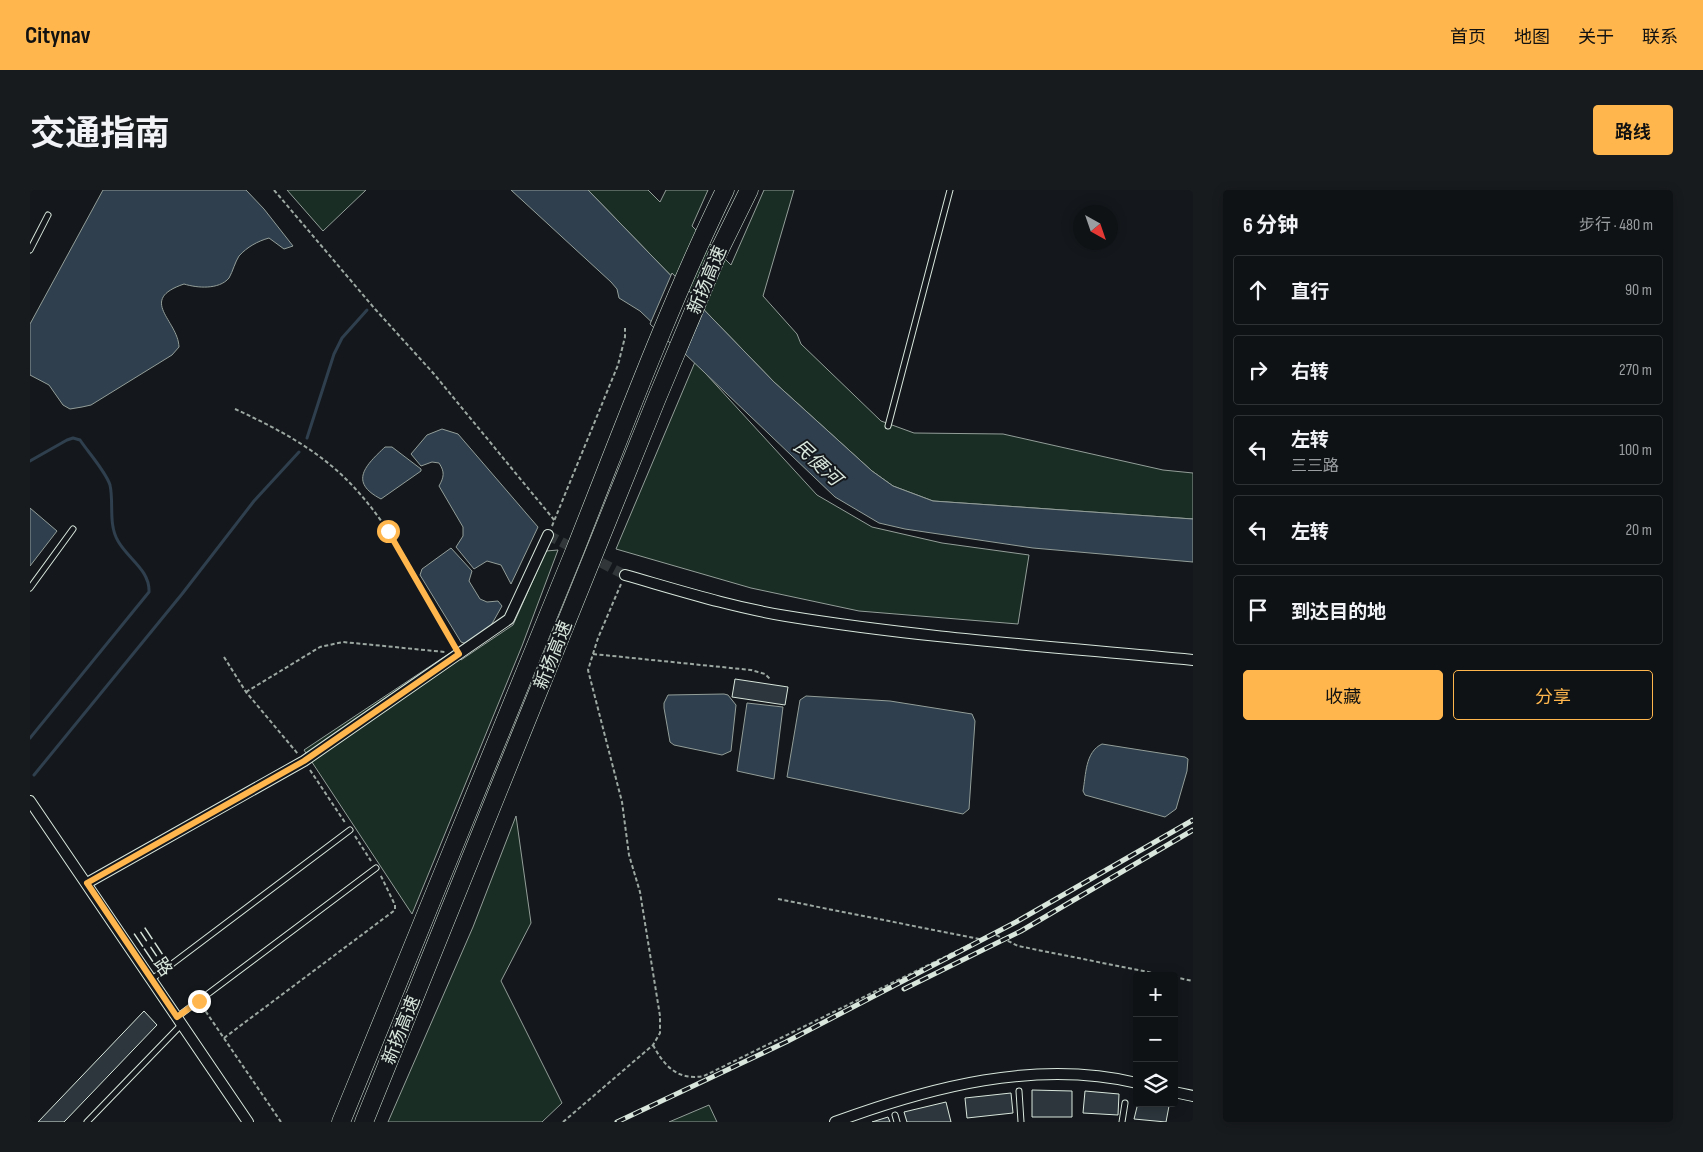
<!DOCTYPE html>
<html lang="zh">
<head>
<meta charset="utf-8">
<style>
	:root { --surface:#0f1215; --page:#181b1e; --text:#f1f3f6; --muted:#9b9ea0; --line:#2f3234; --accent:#ffb74d }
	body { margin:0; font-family:"Sofia Sans Condensed","Noto Sans SC",sans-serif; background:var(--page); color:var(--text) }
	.controls { position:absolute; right:15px; bottom:15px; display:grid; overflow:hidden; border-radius:5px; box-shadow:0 2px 12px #0003 }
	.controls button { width:45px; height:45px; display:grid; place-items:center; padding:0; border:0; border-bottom:1px solid var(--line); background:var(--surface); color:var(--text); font:25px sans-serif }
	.compass { position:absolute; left:1043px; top:15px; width:45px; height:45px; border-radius:50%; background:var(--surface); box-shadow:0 2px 12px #0003; rotate:140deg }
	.stop { position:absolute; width:15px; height:15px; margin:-11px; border:4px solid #ffb74d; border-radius:50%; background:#fff }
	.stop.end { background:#ffb74d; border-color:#fff; box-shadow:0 1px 5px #0008 }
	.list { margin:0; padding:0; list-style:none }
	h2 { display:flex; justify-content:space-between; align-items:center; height:65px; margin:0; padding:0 20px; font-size:21px }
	h2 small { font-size:16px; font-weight:400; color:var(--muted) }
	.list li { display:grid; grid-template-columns:32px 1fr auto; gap:15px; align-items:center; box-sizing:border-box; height:70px; margin:0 10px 10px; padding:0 10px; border:1px solid var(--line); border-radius:5px }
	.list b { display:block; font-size:19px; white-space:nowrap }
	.list p { margin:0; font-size:16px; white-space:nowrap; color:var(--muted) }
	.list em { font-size:16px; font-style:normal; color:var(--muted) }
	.actions { display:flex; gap:10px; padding:15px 20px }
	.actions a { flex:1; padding:11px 0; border:1px solid var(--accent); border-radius:5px; text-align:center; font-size:18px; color:var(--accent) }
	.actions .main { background:var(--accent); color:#111 }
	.icon { flex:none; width:28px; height:28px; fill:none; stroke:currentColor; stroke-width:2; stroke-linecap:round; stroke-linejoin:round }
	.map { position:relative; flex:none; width:1163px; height:932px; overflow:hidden; border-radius:5px }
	header { display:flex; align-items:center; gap:30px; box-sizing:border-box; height:70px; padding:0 25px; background:var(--accent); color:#111 }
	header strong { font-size:24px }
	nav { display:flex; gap:28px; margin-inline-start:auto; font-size:18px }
	.intro { display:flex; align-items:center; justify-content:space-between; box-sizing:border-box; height:120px; padding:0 30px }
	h1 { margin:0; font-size:35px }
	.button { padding:12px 22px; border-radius:5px; background:var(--accent); color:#111; font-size:18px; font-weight:700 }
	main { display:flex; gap:30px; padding:0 30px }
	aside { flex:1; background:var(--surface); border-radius:5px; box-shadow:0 2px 12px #0003 }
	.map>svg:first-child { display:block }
</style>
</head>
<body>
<header>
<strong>Citynav</strong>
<nav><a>首页</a><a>地图</a><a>关于</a><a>联系</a></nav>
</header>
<div class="intro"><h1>交通指南</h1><a class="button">路线</a></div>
<main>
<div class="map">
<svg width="1163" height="932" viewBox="0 0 1163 932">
	<rect width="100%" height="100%" fill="#14181c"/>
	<g fill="#1a2d24" stroke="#939e99">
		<polygon points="257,0 336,0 293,41"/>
		<polygon points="558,0 618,0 630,12 636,0 678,0 662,36 701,75 734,0 764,0 733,106 767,144 771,154 851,231 884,243 973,244 1133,280 1163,283 1163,329 903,311 863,296 842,281 744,192"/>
		<polygon points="665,172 787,305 842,337 912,353 999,365 988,434 829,421 721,398 586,359"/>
		<polygon points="528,360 492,456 382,724 274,560 423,461 431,470 483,435 516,361"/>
		<polygon points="486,626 501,733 471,791 532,913 512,932 358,932 443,737"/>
		<polygon points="679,915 687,932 639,932"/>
	</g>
	<g fill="#2f3f4d" stroke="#939e99">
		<path d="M73,0H216L234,19L263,56L254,59L239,48C228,51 217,57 209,66C205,72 203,81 199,88C189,100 167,98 154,94C107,110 148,130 149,157L142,165L61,215L52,217L40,219L33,215L19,195L0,185V134Z"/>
		<polygon points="481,0 558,0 744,192 842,281 863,296 903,311 1163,329 1163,372 1003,358 875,339 849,333 805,307 610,121 589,108 587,99 581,92"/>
		<path d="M412,239L428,244L508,337L481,394L471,375L457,371L444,379L426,357L433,346V337L409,296C414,287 415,282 409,273L402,272L391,276L381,264L397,245Z"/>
		<path d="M355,257H362L391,279V281L351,309C318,292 336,275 355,257Z"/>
		<polygon points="0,318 27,341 0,376"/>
		<polygon points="421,358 442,381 439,391 450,409 457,412 468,411 472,416 459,439 437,454 431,452 390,385 392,379"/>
		<polygon points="694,504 698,505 706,515 701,561 692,565 644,555 640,552 634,518 634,513 638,505"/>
		<polygon points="776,506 860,511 942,524 945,531 939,619 933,624 757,587 770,510"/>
		<polygon points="717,513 753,517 744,589 707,581"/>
		<path d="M1072,554L1155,567L1158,569L1157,581L1146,619L1135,627L1055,605L1053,601C1056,585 1055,562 1072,554Z"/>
	</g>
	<polygon fill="#14181c" stroke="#939e99" points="642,83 675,118 654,166 620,134"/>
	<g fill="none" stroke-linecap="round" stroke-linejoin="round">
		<g stroke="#2f3f4d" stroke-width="3">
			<polyline points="277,248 304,164 312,148 337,120"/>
			<path d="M0,271L37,250L43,248L50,250C58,262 76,282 80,295C84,313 78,334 88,351C98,369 120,380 119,402L0,548"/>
			<polyline points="4,585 152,404 224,311 269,262"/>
		</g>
	</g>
	<g fill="#2c363c" stroke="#d8e6dc">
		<polygon points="705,489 758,497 755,515 702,507"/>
		<polygon points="114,821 127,835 34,932 8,932"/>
		<polygon points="1002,900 1042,901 1042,927 1002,927"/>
		<polygon points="1055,901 1089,904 1088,925 1053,923"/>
		<polygon points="981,903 983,923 937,928 935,908"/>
		<polygon points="916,912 921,932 877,932 874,922"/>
		<polygon points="1108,913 1139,916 1136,932 1104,929"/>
		<polygon points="858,927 860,932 842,932"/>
	</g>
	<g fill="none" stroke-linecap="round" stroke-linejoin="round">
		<polyline stroke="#313739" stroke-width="10" stroke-dasharray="10 5" stroke-linecap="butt" points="518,345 595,385"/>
		<defs>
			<g id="service">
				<polyline points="0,60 18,25"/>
				<polyline points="858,236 920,0"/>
				<polyline points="0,398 43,339"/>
				<polyline points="122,789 320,640"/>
				<polyline points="147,827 346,678"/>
				<polyline points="989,901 991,932"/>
				<polyline points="865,925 867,932"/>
				<polyline points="57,932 152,834"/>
				<polyline points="1092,932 1095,913"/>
			</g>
			<g id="minor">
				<path d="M595,385C648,400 701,417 756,426C891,448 1028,457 1163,470"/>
				<polyline points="0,611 218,932"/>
				<polyline points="57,693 274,571 479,429 518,345"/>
				<polyline points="1144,902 1163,906"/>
				<path d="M805,932C900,897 1006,869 1107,893"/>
			</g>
			<g id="motorway">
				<path d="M311,932C389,741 467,551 545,360C593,239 638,117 695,0"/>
				<polyline points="334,932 627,208 688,63 719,0"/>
			</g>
		</defs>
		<use href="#service" stroke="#d8e6dc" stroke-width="7"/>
		<use href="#minor" stroke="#d8e6dc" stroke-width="12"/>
		<use href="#motorway" stroke="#d8e6dc" stroke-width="19"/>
		<g stroke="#9da8a2" stroke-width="2" stroke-dasharray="4 2.5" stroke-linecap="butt">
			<polyline points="244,0 345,119 404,184 525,331"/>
			<path d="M205,219C244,237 285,258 317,290C363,336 392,399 424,455"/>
			<polyline points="522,336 588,175 595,147 595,138"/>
			<polyline points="563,464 721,480 735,484 741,490"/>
			<polyline points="194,467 216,502 268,564"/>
			<polyline points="216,502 290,457 313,452 415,462"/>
			<polyline points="280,580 316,634"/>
			<polyline points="325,646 341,671"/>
			<polyline points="748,709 949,749"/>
			<polyline points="1144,787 1163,791"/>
			<polyline points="172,816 251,932"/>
			<polyline points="194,848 365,720 365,715 350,684"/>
			<path d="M623,855C634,876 648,891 674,886L957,746L966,745L988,756L1138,786"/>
			<polyline points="533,932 623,855 630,843 630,826 610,702 599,665 592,612 558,480 568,448 591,394"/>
		</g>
		<use href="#service" stroke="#14181c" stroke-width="5"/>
		<use href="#minor" stroke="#14181c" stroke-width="10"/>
		<use href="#motorway" stroke="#14181c" stroke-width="18"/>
		<defs>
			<g id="rail">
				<polyline points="874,799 991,741 1163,640"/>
				<polyline points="587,932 756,852 986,732 1163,630"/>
			</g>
		</defs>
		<use href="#rail" stroke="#d8e6dc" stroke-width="5"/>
		<use href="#rail" stroke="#14181c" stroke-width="3" stroke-dasharray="9" stroke-linecap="butt"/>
	</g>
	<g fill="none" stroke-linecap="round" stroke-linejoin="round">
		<polyline stroke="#ffb74d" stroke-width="6" points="169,811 147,827 57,693 274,571 429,464 358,341"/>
	</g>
	<g text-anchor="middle" stroke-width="4" stroke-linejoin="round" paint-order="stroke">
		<g font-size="18" fill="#d8e6dc" stroke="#14181c">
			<text transform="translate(677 90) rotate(-67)" y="6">新扬高速</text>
			<text transform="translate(523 465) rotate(-68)" y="6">新扬高速</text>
			<text transform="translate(123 762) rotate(56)" y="6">三三路</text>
			<text transform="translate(371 840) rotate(-68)" y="6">新扬高速</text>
		</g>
		<g font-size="19" font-style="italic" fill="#d8e6dc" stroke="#14181c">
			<text transform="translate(788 272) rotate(43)" y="7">民便河</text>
		</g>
	</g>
</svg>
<div class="controls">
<button>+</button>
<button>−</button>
<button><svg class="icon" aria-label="layers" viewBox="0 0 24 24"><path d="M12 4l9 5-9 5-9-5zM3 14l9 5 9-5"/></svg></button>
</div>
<svg class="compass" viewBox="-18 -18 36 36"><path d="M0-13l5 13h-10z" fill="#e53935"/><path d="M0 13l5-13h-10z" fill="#9b9ea0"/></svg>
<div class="stop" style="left:358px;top:341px"></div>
<div class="stop end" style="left:169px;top:811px"></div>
</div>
<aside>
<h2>6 分钟<small>步行 · 480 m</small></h2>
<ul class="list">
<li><svg class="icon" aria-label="ahead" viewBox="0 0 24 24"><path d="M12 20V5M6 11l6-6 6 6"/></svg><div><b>直行</b></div><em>90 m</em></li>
<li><svg class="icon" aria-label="right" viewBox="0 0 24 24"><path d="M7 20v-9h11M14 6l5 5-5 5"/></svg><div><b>右转</b></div><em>270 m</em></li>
<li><svg class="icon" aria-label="left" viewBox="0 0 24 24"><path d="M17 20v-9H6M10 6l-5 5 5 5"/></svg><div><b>左转</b><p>三三路</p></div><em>100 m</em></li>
<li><svg class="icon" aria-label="left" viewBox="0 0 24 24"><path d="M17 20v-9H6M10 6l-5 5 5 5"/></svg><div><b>左转</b></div><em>20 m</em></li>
<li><svg class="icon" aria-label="arrive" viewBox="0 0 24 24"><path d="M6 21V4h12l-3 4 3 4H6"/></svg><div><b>到达目的地</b></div></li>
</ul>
<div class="actions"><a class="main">收藏</a><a>分享</a></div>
</aside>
</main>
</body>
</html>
